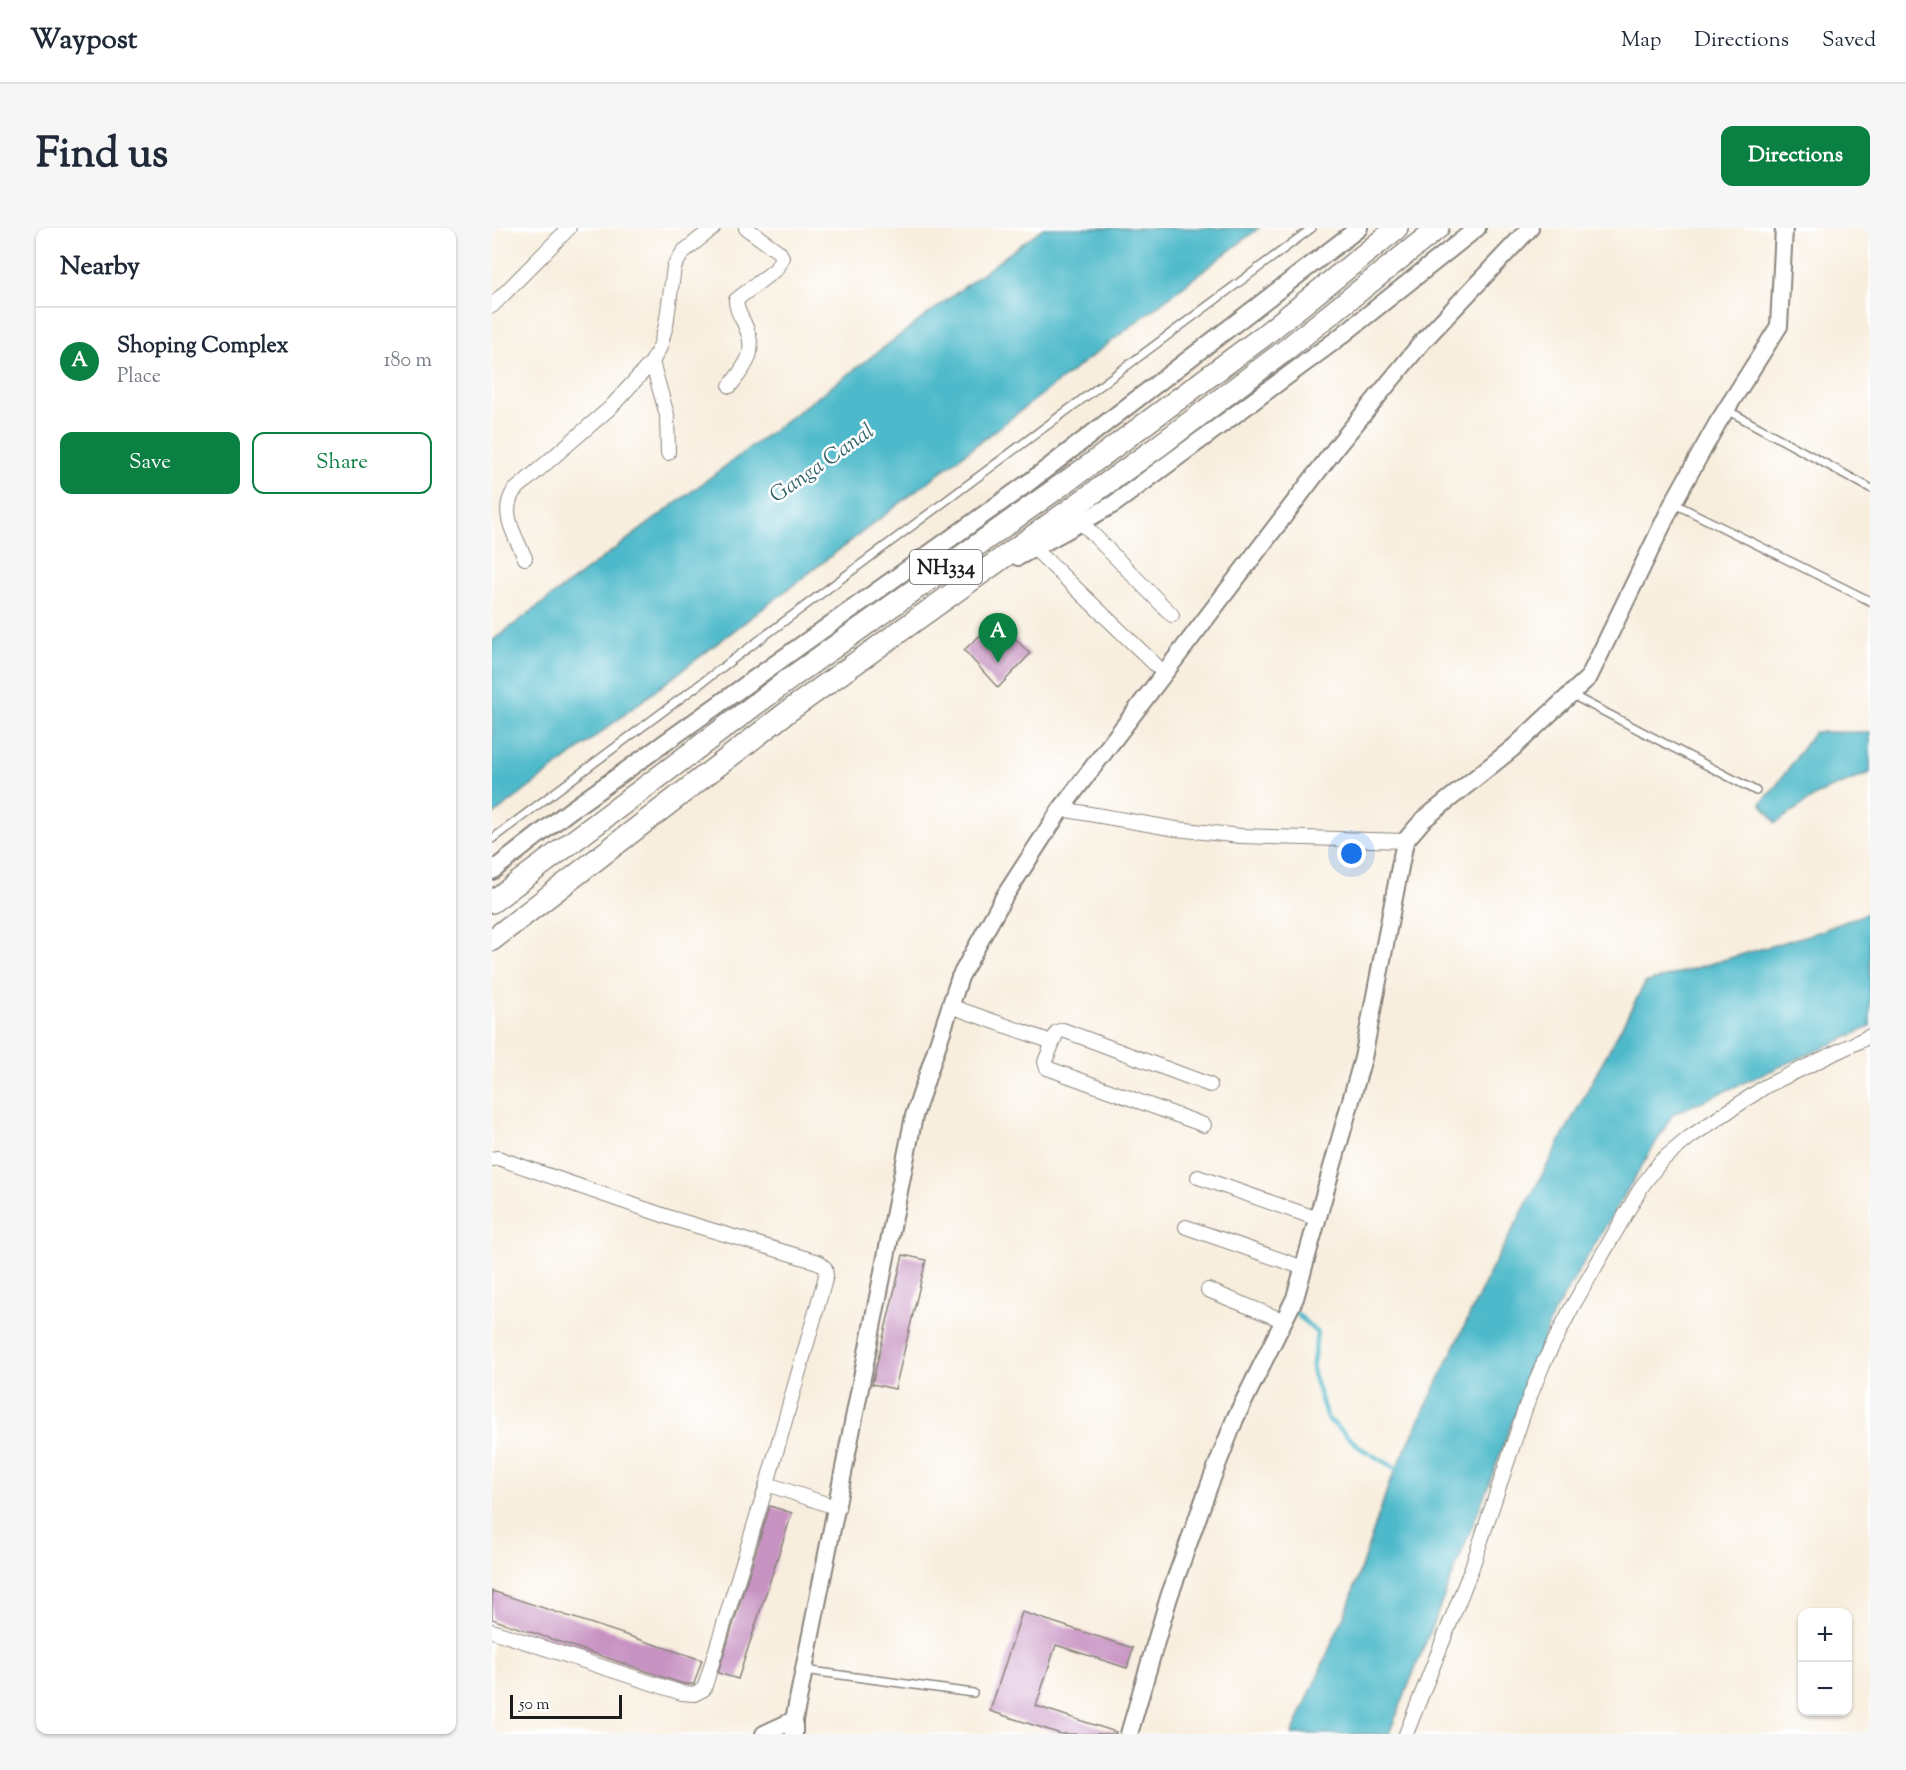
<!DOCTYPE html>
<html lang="en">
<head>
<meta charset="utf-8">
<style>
	:root { --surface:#fff; --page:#f6f6f7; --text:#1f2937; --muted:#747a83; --line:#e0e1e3; --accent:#0b8043 }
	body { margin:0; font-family:"Sorts Mill Goudy",serif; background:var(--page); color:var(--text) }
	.controls { position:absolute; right:18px; bottom:18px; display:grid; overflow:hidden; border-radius:12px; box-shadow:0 2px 4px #0004 }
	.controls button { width:54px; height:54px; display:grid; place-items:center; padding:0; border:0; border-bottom:2px solid var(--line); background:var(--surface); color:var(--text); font:30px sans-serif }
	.scale { position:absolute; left:18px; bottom:15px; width:112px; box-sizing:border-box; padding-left:6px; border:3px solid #1c1c1c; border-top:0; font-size:16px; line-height:21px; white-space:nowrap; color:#1c1c1c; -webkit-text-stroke:4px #fff; paint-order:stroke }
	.you { position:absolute; left:860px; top:626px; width:21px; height:21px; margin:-15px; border:4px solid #fff; border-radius:50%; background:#1a73e8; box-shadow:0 0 0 9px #1a73e833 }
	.badge { display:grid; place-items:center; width:39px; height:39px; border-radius:50%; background:var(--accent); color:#fff; font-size:20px; font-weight:700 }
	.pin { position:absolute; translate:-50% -50px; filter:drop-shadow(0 2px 3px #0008) }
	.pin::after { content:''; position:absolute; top:32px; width:21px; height:18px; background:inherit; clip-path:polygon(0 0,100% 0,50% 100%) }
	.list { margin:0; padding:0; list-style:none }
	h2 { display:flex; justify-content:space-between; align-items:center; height:78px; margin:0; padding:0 24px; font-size:26px }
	h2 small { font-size:20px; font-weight:400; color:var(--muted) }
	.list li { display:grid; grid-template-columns:39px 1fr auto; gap:18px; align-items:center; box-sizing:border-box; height:108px; padding:0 24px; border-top:2px solid var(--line) }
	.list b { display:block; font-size:22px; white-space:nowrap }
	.list p { margin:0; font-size:20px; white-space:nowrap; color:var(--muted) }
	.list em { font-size:20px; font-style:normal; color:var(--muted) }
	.actions { display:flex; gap:12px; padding:18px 24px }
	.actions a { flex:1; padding:14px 0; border:2px solid var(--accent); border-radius:12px; text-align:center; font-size:21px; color:var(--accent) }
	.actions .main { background:var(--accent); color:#fff }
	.map { position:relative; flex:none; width:1378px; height:1506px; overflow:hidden; border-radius:12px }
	header { display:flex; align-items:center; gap:36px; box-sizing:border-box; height:84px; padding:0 30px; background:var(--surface); border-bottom:2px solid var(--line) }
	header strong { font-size:28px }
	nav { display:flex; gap:33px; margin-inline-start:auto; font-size:21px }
	.intro { display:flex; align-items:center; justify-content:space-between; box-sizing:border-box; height:144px; padding:0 36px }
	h1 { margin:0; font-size:42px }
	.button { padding:15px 27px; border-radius:12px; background:var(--accent); color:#fff; font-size:21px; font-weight:700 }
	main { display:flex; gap:36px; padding:0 36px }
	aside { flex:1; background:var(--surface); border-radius:12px; box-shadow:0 2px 4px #0004 }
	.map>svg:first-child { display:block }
</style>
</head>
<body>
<header>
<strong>Waypost</strong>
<nav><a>Map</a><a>Directions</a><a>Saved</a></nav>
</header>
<div class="intro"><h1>Find us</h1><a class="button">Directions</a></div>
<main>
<aside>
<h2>Nearby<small></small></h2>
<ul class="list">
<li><span class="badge">A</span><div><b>Shoping Complex</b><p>Place</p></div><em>180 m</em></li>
</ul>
<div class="actions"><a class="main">Save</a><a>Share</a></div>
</aside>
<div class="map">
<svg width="1378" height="1506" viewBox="0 0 1378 1506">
	<rect width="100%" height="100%" fill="#fff"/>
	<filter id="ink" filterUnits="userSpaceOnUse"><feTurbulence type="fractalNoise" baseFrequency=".0167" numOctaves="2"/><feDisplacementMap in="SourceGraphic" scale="12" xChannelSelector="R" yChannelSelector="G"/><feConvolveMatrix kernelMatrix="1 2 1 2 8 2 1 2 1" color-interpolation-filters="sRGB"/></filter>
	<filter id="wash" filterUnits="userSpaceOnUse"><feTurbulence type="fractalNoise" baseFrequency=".008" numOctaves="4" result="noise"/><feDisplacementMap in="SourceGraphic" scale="24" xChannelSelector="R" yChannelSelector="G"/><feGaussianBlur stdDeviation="1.35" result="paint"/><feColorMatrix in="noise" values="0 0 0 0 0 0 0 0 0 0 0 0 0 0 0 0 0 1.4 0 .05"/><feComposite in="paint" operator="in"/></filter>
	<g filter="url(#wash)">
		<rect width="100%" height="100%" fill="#f8eede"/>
		<g fill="#4eb9ca" stroke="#356a73" stroke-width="1.5">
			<polygon points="551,0 767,0 0,588 0,413"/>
			<polygon points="1322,504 1378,504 1378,545 1328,565 1284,595 1269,575 1282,561"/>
			<polygon points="1378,684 1378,799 1181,886 1061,1086 995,1261 897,1506 800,1506 857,1376 897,1256 1000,1040 1153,755 1326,704"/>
		</g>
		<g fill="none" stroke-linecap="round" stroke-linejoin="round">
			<polyline stroke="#4eb9ca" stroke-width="4.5" points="802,1083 825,1105 820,1142 835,1190 870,1221 905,1241"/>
		</g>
		<g id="blocks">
			<g fill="#c793c2">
				<polygon points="505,392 538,426 506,460 472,422"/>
				<polygon points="411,1027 434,1032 403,1161 380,1156"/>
				<polygon points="278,1278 300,1285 246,1451 226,1445"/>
				<polygon points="0,1363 210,1432 202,1456 192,1456 0,1391"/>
				<polygon points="530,1384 641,1420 635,1440 564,1417 544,1478 624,1504 624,1506 569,1506 498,1483"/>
			</g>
		</g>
	</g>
	<g filter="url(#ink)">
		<use href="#blocks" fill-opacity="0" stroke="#8a857d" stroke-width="1.5"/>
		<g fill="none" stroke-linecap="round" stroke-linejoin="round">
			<defs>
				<g id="service">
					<polyline points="1235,182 1378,260"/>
					<polyline points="1181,275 1378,373"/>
					<polyline points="1078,466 1264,563"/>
					<polyline points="0,611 820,0"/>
					<polyline points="312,1442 481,1465"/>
				</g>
				<g id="minor">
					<polyline points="0,78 77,0"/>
					<polyline points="160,134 175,187 176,225"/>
					<path d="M238,158C256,134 266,124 252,95C248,87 244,81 244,72L284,41L290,29L287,24L254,0"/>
					<polyline points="589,294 680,387"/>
					<polyline points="542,320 672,445"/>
					<path d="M33,330C24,309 7,285 22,263L118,180L160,134L168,119L174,97L182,39L191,24L221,0"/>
					<polyline points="569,581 684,601 749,608 913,613"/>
					<polyline points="458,778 560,814"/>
					<polyline points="712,897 555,840 553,834 565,804 571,802 718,857"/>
					<polyline points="0,931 6,930 182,991 326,1034 333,1040 334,1048 275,1256 212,1461 202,1466 190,1465 0,1403"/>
					<polyline points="706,949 826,991"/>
					<polyline points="694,999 812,1040"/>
					<polyline points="716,1062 790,1092"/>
					<polyline points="275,1256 346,1280"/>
					<polyline points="914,1506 979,1342 1034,1178 1051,1136 1080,1079 1150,958 1169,933 1198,909 1274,858 1378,808"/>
				</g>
				<g id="tertiary">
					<polyline points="526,329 622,276 844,112 985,0"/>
					<polyline points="0,643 76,584 536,255 867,0"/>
					<polyline points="272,1506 302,1492"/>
					<polyline points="302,1506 302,1492 422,888 468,749 512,669 569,581 846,217 931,113 1038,0"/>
					<polyline points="637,1506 677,1369 717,1258 743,1191 803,1070 871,830 913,613 931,592 1021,520 1097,449 1181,275 1225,196 1287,98 1292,0"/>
				</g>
				<g id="trunk">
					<polyline points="0,674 300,449 599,236 770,109 905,0"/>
					<polyline points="0,712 298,482 664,220 791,124 946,0"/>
				</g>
			</defs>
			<use href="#service" stroke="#8a857d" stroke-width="10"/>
			<use href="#minor" stroke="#8a857d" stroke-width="16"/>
			<use href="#tertiary" stroke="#8a857d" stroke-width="20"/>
			<use href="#trunk" stroke="#8a857d" stroke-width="24"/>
			<use href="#service" stroke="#fff" stroke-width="7"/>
			<use href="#minor" stroke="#fff" stroke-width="14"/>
			<use href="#tertiary" stroke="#fff" stroke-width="16"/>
			<use href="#trunk" stroke="#fff" stroke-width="21"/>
		</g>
	</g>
	<g text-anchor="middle" stroke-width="5" stroke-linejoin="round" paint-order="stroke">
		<rect fill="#fff" stroke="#606060" stroke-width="1.5" x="418" y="322" width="72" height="34" rx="4.5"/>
		<g font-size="20" font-weight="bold" fill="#1c1c1c">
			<text x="454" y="346">NH334</text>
		</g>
		<g font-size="22" font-style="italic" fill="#32636a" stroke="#fff">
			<text transform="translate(329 234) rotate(-35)" y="8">Ganga Canal</text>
		</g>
	</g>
</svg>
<div class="controls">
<button>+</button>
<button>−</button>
</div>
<div class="scale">50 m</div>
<div class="you"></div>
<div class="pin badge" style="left:506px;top:435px">A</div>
</div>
</main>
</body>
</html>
